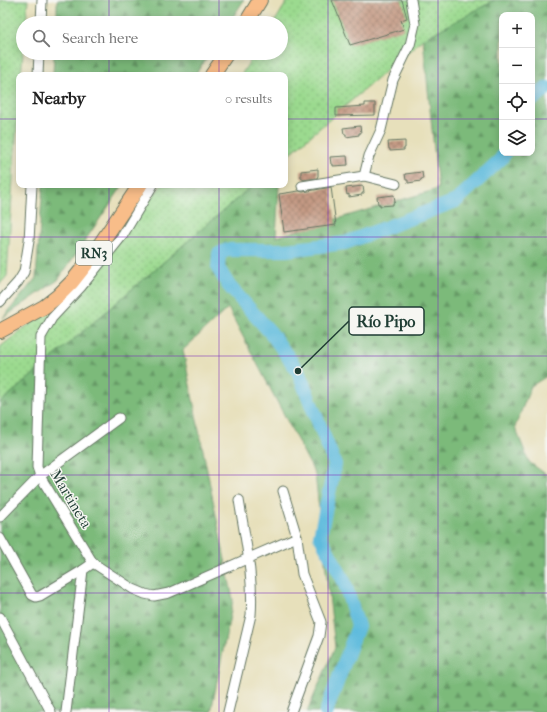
<!DOCTYPE html>
<html lang="en">
<head>
<meta charset="utf-8">
<style>
	:root { --surface:#fff; --page:#f6f6f6; --text:#222; --muted:#767676; --line:#e0e0e0 }
	body { margin:0; font-family:"IM FELL French Canon",serif; background:var(--page); color:var(--text) }
	.controls { position:absolute; right:12px; top:12px; display:grid; overflow:hidden; border-radius:8px; box-shadow:0 2px 10px #0003 }
	.controls button { width:36px; height:36px; display:grid; place-items:center; padding:0; border:0; border-bottom:1px solid var(--line); background:var(--surface); color:var(--text); font:20px sans-serif }
	.list { margin:0; padding:0; list-style:none }
	h2 { display:flex; justify-content:space-between; align-items:center; height:52px; margin:0; padding:0 16px; font-size:17px }
	h2 small { font-size:13px; font-weight:400; color:var(--muted) }
	.icon { flex:none; width:22px; height:22px; fill:none; stroke:currentColor; stroke-width:2; stroke-linecap:round; stroke-linejoin:round }
	.map { position:relative; flex:none; width:547px; height:712px; overflow:hidden }
	.search { position:absolute; background:var(--surface); box-shadow:0 2px 10px #0003; left:16px; top:16px; width:272px; height:44px; display:flex; align-items:center; gap:10px; box-sizing:border-box; padding:0 14px; border-radius:22px; color:var(--muted); font-size:15px }
	.panel { position:absolute; background:var(--surface); box-shadow:0 2px 10px #0003; left:16px; top:72px; width:272px; height:116px; border-radius:8px }
	.map>svg:first-child { display:block }
</style>
</head>
<body>
<div class="map">
<svg width="547" height="712" viewBox="0 0 547 712">
	<defs>
		<pattern id="grass-dots" width="8" height="8" patternUnits="userSpaceOnUse"><rect width="8" height="8" fill="#9bda8f"/><path d="M2 2h.1M6 6h.1" fill="none" stroke="#85bc7c" stroke-width="1.8" stroke-linecap="round"/></pattern>
		<pattern id="forest-firs" width="22" height="20" patternUnits="userSpaceOnUse"><rect width="22" height="20" fill="#7cba7a"/><path d="M5 1l3.5 6h-7zM16 11l3.5 6h-7z" fill="#659865"/></pattern>
		<pattern id="building-cross-hatch" width="8" height="8" patternUnits="userSpaceOnUse"><rect width="8" height="8" fill="#c59a84"/><path d="M0 0l8 8M0 8l8-8" fill="none" stroke="#9f7f6d"/></pattern>
	</defs>
	<rect width="100%" height="100%" fill="#f6f6f2"/>
	<filter id="ink" filterUnits="userSpaceOnUse"><feTurbulence type="fractalNoise" baseFrequency=".025" numOctaves="2"/><feDisplacementMap in="SourceGraphic" scale="8" xChannelSelector="R" yChannelSelector="G"/><feConvolveMatrix kernelMatrix="1 2 1 2 8 2 1 2 1" color-interpolation-filters="sRGB"/></filter>
	<filter id="wash" filterUnits="userSpaceOnUse"><feTurbulence type="fractalNoise" baseFrequency=".012" numOctaves="4" result="noise"/><feDisplacementMap in="SourceGraphic" scale="16" xChannelSelector="R" yChannelSelector="G"/><feGaussianBlur stdDeviation="0.9" result="paint"/><feColorMatrix in="noise" values="0 0 0 0 0 0 0 0 0 0 0 0 0 0 0 0 0 1.4 0 .05"/><feComposite in="paint" operator="in"/></filter>
	<g filter="url(#wash)">
		<rect width="100%" height="100%" fill="#e7e0bb"/>
		<g fill="url(#grass-dots)" stroke="#5d8c62">
			<polygon points="0,0 28,0 26,23 23,23 23,53 21,75 19,75 19,102 14,162 7,276 0,284"/>
			<polygon points="288,0 495,0 423,39 285,158 285,75 241,75 255,53 281,53 281,23 274,23"/>
			<polygon points="162,185 253,185 0,403 0,347 88,278"/>
		</g>
		<g fill="url(#forest-firs)" stroke="#4e7c57" fill-rule="evenodd">
			<polygon points="57,0 244,0 229,23 57,23"/>
			<path d="M495,0H547V376L531,386L515,427L529,462L547,475V712H307L335,647L315,474L228,308L183,350L233,600L211,712H0V403L253,185H279L276,237L438,189L423,39ZM502,15H532V153H502Z"/>
			<polygon points="54,53 210,53 195,75 53,75"/>
			<polygon points="43,185 123,185 58,280 3,318 36,278"/>
		</g>
		<g fill="none" stroke-linecap="round" stroke-linejoin="round">
			<g stroke="#5fbbdd" stroke-width="14">
				<polyline points="532,100 547,88"/>
				<polyline points="326,712 358,626 344,581 320,536 335,464 298,371 271,333 229,286 218,268 219,254 227,250 286,250 345,243 456,201 501,159 505,153"/>
			</g>
		</g>
		<g id="blocks">
			<g fill="url(#building-cross-hatch)">
				<polygon points="332,0 402,0 407,18 401,20 404,29 350,45"/>
				<polygon points="365,103 375,103 375,115 336,116 336,108 365,106"/>
				<polygon points="360,126 361,133 359,133 359,135 346,137 346,134 344,134 343,128"/>
				<polygon points="405,141 405,148 404,148 404,150 390,151 390,149 389,149 388,142"/>
				<polygon points="347,156 348,165 333,166 333,164 331,164 330,157"/>
				<polygon points="318,169 318,176 317,178 303,180 303,178 301,178 301,171"/>
				<polygon points="422,172 423,179 421,179 421,181 408,183 408,180 406,180 405,174"/>
				<polygon points="363,186 364,193 362,193 362,195 349,197 349,194 347,195 346,188"/>
				<polygon points="331,187 336,225 284,232 279,194 299,191 303,192"/>
				<polygon points="394,195 395,202 393,203 393,205 380,206 380,204 378,204 377,197"/>
			</g>
		</g>
	</g>
	<g filter="url(#ink)">
		<use href="#blocks" fill-opacity="0" stroke="#657663" stroke-width="1"/>
		<g fill="none" stroke-linecap="round" stroke-linejoin="round">
			<defs>
				<g id="street">
					<polyline points="41,23 42,0"/>
					<polyline points="38,75 39,53"/>
					<polyline points="364,176 396,184"/>
					<polyline points="153,185 123,235 81,287 52,318 41,337 37,467 40,476 93,563 133,589 145,594 154,596 169,593 297,537"/>
					<polyline points="302,186 364,176 369,156 381,130 393,80 410,45 415,24 411,0"/>
					<polyline points="0,302 18,282 24,272 29,241 32,185"/>
					<polyline points="283,491 297,537 302,574 321,622 319,636 291,712"/>
					<polyline points="0,517 40,476 119,418"/>
					<polyline points="0,538 32,595 36,597 40,596 83,570"/>
					<polyline points="0,617 51,712"/>
					<polyline points="66,712 83,570 93,563"/>
					<path d="M228,712L251,615C254,577 245,538 239,500"/>
				</g>
				<g id="primary">
					<polyline points="246,23 260,0"/>
					<polyline points="212,75 227,53"/>
					<polyline points="0,331 44,307 58,296 72,282 91,258 140,185"/>
				</g>
			</defs>
			<use href="#street" stroke="#657663" stroke-width="11"/>
			<use href="#primary" stroke="#657663" stroke-width="16"/>
			<use href="#street" stroke="#fff" stroke-width="9"/>
			<use href="#primary" stroke="#f8bd89" stroke-width="14"/>
		</g>
	</g>
	<path fill="none" stroke="#7b2cbf" stroke-width="1" stroke-opacity="0.55" d="M109,0V23M219,0V23M328,0V712M438,0V712M109,53V75M219,53V75M0,119H19M285,119H502M532,119H547M109,185V712M219,185V712M0,237H547M0,356H547M0,475H547M0,593H547"/>
	<g text-anchor="middle" stroke-width="3" stroke-linejoin="round" paint-order="stroke">
		<rect fill="#f6f6f2" stroke="#60746d" stroke-width="1" x="76" y="241" width="36" height="24" rx="3"/>
		<g font-size="14" font-weight="bold" fill="#1f3d34">
			<text x="94" y="258">RN3</text>
		</g>
		<g font-size="15" fill="#1f3d34" stroke="#f6f6f2">
			<text transform="translate(71 499) rotate(59)" y="5">Martineta</text>
		</g>
	</g>
	<path fill="none" stroke="#1f3d34" stroke-width="1.5" d="M298 371L349 321"/>
	<circle fill="#1f3d34" stroke="#f6f6f2" stroke-width="1.5" cx="298" cy="371" r="4"/>
	<rect fill="#f6f6f2" stroke="#1f3d34" stroke-width="1.5" x="349" y="307" width="75" height="28" rx="4"/>
	<g font-size="16" text-anchor="middle" font-weight="bold" fill="#1f3d34">
		<text x="386" y="327">Río Pipo</text>
	</g>
</svg>
<div class="controls">
<button>+</button>
<button>−</button>
<button><svg class="icon" aria-label="locate" viewBox="0 0 24 24"><circle cx="12" cy="12" r="6"/><path d="M12 2v4M12 18v4M2 12h4M18 12h4"/></svg></button>
<button><svg class="icon" aria-label="layers" viewBox="0 0 24 24"><path d="M12 4l9 5-9 5-9-5zM3 14l9 5 9-5"/></svg></button>
</div>
<div class="search"><svg class="icon" aria-label="search" viewBox="0 0 24 24"><circle cx="10" cy="10" r="6"/><path d="M15 15l6 6"/></svg>Search here</div>
<section class="panel">
<h2>Nearby<small>0 results</small></h2>
<ul class="list">
</ul>
</section>
</div>
</body>
</html>
